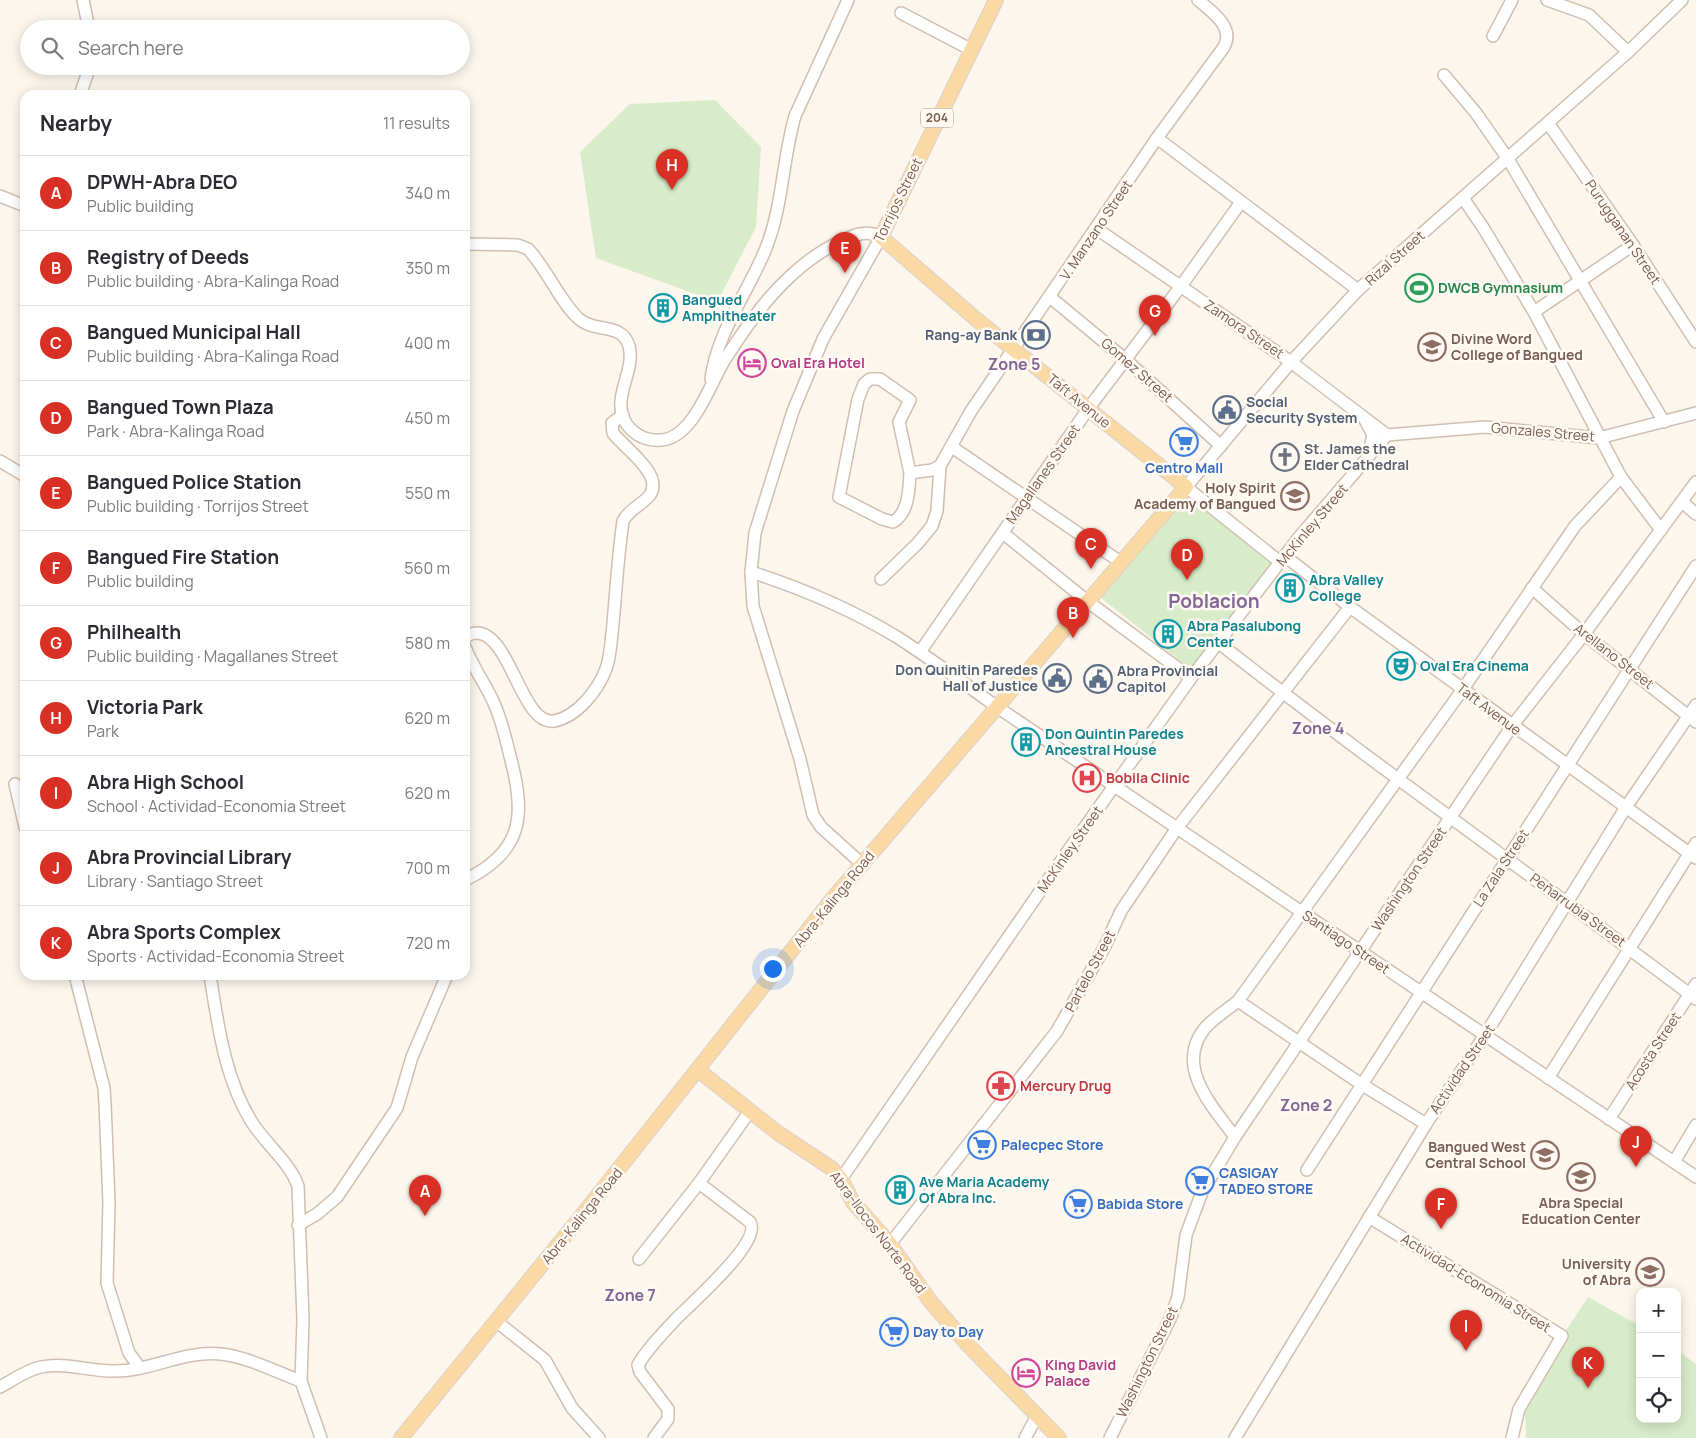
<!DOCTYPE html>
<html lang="en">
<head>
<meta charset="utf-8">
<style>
	:root { --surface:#fff; --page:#f7f7f7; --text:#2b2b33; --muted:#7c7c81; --line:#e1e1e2; --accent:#d93025 }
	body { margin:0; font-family:Manrope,sans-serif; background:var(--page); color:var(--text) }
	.controls { position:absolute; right:15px; bottom:15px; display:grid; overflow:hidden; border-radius:10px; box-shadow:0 2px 12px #0003 }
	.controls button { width:45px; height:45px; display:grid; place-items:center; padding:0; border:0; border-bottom:1px solid var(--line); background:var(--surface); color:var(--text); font:25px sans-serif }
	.you { position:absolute; left:772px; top:968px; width:18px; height:18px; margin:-12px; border:4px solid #fff; border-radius:50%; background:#1a73e8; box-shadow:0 0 0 8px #1a73e833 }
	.badge { display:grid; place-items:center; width:32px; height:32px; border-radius:50%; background:var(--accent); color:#fff; font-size:16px; font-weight:700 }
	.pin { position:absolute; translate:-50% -41px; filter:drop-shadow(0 1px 2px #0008) }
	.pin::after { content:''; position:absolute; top:26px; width:18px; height:15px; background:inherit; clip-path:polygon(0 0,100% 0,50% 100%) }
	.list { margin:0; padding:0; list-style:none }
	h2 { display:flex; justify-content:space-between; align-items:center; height:65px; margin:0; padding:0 20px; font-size:21px }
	h2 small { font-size:16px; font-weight:400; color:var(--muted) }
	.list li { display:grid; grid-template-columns:32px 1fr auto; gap:15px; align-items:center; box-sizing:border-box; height:75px; padding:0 20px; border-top:1px solid var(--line) }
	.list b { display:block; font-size:19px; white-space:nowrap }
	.list p { margin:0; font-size:16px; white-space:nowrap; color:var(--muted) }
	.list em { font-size:16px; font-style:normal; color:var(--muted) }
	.icon { flex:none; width:28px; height:28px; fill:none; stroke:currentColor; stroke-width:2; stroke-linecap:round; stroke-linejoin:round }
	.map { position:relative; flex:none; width:1696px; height:1438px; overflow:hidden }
	.search { position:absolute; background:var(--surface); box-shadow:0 2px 12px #0003; left:20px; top:20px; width:450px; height:55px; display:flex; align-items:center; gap:12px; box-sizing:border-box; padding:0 18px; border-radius:28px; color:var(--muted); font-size:19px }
	.panel { position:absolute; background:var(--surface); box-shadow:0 2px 12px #0003; left:20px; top:90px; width:450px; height:890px; border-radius:15px }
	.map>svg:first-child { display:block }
</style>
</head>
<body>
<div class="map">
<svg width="1696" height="1438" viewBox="0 0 1696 1438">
	<rect width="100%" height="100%" fill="#fdf6ec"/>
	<g fill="#d8ecc9">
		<polygon points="715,100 761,147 756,227 717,302 596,258 580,152 630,104"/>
		<polygon points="1186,496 1273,564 1194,672 1099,596"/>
		<polygon points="1588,1297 1640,1326 1640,1419 1677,1419 1677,1350 1696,1364 1696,1438 1526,1438 1525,1411 1565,1332"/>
	</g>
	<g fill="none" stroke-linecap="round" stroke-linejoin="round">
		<defs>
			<g id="minor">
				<polyline points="83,0 89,29"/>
				<polyline points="1547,0 1589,15 1628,52"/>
				<polyline points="901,13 970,49"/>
				<polyline points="1493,36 1512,0"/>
				<polyline points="1444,75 1476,113 1508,159 1664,422"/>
				<polyline points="80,95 90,66"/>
				<polyline points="1548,123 1633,245 1696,342"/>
				<polyline points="1157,138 1358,290"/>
				<polyline points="0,196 25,206"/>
				<polyline points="1463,198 1484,229 1534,312 1621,477 1661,530"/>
				<polyline points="1097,229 1291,362 1387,435"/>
				<path d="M465,244L518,245L528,249C547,269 560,302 579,319C595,333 622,322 629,346C634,365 622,383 621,402C619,425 639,442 661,440C693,438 710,384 724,361C733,347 742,333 752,320C774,289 807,256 842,241C855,234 867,230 881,237L823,339L793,411L755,533L751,572L753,606L800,759L813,815L821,827L862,864"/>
				<polyline points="1050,297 1126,360 1221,446"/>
				<polyline points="1534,312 1633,245"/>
				<path d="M711,379C717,333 746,295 764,253C783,209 782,161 795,116L848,0"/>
				<polyline points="1365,420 1373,435 1369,454"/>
				<polyline points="1387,435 1485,427 1599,438 1696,413"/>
				<polyline points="952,447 1122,563"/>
				<polyline points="0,461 25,476"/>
				<path d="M910,473L899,422L910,400L880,379H870L864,384L858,399L839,497L882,519L893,522C909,513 909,489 910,473L932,470L940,466"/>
				<polyline points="1682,502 1696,514"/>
				<polyline points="1003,533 1087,601 1191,678"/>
				<polyline points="1285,556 1350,607 1696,858"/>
				<polyline points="1280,562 1186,487 1291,362 1358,290 1628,52 1682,0"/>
				<path d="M751,572C801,588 852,610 897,637C931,659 964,683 997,707L1696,1177"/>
				<path d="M881,579L918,543L932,526L937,511L940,466L971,411L1157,138L1224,47C1235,27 1212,12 1198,0"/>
				<polyline points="1532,588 1584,634 1696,722"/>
				<path d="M465,639C468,634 472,633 478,633C511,636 522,726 554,721C577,717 598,690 606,669C611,655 611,639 613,624C616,590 618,556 623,521C629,509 642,505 650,495C664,474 624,448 613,433L612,423L623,415"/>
				<path d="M1219,643C1375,766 1538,879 1696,999"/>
				<path d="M465,647C472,666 485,683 493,701C502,720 506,740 511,760C526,817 522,852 465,880"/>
				<polyline points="920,652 1088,409 1181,286 1241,202"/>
				<polyline points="15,784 25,827"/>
				<polyline points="75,975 104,1088 105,1103 109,1203 107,1283 129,1353 140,1368"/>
				<path d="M210,975C218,1026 225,1080 253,1124C267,1145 290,1163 298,1186L303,1320L301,1381L321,1438"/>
				<polyline points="1238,1001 1361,1084 1426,1124"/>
				<polyline points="1548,1078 1696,843"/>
				<polyline points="1609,1119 1696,984"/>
				<path d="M1235,1137C1212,1106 1174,1066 1205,1028C1214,1018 1228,1009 1238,1001L1463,689L1575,526L1621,477"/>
				<polyline points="1674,1162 1696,1125"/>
				<polyline points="1307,1170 1696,566"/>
				<polyline points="841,1179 1070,848 1191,678 1300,536 1387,435"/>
				<polyline points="1369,1217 1562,1336 1519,1409 1512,1438"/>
				<polyline points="298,1225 317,1214 337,1197 397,1108 412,1057 447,975"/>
				<polyline points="890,1244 1057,1031 1105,946 1121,911 1177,828 1350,607"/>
				<polyline points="639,1259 699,1183 750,1111"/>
				<polyline points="496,1321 545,1360 572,1408 599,1438"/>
				<path d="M0,1387C13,1380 26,1370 41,1367C65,1362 88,1371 113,1371C149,1372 184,1350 221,1354C248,1357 276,1372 301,1381"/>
				<path d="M654,1438L668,1419V1409L640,1372L638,1365C647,1349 662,1334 675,1320C689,1305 763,1242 750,1222L699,1183"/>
				<polyline points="1025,1438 1037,1416"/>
				<polyline points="1110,1438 1170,1319 1178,1297 1186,1235 1202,1192 1235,1137 1512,726 1584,634 1696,482"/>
				<polyline points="1235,1438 1426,1124 1485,1035 1626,807 1696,705"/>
			</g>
			<g id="major">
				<polyline points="698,1070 778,1133 831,1168 841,1179 853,1202 890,1244 930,1301 968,1345 1059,1438"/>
				<polyline points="401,1438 579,1219 834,897 1186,487 977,320 881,237 996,0"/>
			</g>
		</defs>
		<use href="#minor" stroke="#d1beb0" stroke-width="14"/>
		<use href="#major" stroke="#dad1cd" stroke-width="16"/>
		<use href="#minor" stroke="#fff" stroke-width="11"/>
		<use href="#major" stroke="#fbd9a5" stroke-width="14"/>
	</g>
	<defs>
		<symbol id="stadium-ring" viewBox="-11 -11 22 22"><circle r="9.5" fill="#fffaf3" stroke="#2e9e5b" stroke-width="1.5"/><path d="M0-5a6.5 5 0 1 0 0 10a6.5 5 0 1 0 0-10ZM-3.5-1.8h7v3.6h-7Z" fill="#2e9e5b"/></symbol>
		<symbol id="building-ring" viewBox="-11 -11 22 22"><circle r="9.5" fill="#fffaf3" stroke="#0f9aa8" stroke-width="1.5"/><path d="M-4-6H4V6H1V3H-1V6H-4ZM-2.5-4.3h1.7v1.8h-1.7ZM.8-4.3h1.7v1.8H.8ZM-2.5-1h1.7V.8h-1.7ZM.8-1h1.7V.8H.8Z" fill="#0f9aa8"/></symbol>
		<symbol id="bank-ring" viewBox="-11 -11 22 22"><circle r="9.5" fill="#fffaf3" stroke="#5c6f8a" stroke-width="1.5"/><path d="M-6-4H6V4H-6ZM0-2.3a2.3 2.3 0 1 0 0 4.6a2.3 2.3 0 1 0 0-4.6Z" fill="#5c6f8a"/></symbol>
		<symbol id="university-ring" viewBox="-11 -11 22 22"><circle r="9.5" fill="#fffaf3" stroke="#8d6e63" stroke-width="1.5"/><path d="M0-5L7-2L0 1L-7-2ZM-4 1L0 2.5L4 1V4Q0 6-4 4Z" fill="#8d6e63"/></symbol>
		<symbol id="hotel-ring" viewBox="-11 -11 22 22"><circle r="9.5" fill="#fffaf3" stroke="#d1479c" stroke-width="1.5"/><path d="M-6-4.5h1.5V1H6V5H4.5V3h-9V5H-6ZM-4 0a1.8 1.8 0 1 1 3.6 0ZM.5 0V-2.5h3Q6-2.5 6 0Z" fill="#d1479c"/></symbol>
		<symbol id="civic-ring" viewBox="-11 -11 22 22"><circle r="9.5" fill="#fffaf3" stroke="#5c6f8a" stroke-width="1.5"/><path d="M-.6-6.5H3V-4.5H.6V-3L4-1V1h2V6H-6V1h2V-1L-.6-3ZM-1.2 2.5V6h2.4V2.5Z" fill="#5c6f8a"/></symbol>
		<symbol id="supermarket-ring" viewBox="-11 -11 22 22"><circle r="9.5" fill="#fffaf3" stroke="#3f7fe0" stroke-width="1.5"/><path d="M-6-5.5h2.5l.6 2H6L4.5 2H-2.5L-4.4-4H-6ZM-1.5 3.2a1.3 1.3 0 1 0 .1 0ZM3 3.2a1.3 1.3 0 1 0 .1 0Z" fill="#3f7fe0"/></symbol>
		<symbol id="church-ring" viewBox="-11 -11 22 22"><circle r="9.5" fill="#fffaf3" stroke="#6b7280" stroke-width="1.5"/><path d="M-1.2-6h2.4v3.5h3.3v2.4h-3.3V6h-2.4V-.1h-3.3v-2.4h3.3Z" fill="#6b7280"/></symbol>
		<symbol id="school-ring" viewBox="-11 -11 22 22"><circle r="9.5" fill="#fffaf3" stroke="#8d6e63" stroke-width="1.5"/><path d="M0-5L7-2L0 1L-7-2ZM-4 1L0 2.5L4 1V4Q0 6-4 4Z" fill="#8d6e63"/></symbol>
		<symbol id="theatre-ring" viewBox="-11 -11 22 22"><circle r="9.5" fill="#fffaf3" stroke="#0f9aa8" stroke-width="1.5"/><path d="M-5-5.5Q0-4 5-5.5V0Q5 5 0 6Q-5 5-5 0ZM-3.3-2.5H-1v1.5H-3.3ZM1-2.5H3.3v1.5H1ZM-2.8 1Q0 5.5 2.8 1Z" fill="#0f9aa8"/></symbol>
		<symbol id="hospital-ring" viewBox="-11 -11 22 22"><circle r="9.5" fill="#fffaf3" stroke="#e0444e" stroke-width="1.5"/><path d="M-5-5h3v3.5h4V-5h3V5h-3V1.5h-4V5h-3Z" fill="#e0444e"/></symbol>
		<symbol id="pharmacy-ring" viewBox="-11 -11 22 22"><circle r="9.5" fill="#fffaf3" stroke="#e0444e" stroke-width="1.5"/><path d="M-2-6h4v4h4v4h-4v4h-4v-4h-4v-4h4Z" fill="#e0444e"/></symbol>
	</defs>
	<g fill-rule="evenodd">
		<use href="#stadium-ring" x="1403" y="272" width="32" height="32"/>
		<use href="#building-ring" x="647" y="292" width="32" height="32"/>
		<use href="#bank-ring" x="1020" y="319" width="32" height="32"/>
		<use href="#university-ring" x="1416" y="331" width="32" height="32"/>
		<use href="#hotel-ring" x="736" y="347" width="32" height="32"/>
		<use href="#civic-ring" x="1211" y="394" width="32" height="32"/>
		<use href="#supermarket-ring" x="1168" y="426" width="32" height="32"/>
		<use href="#church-ring" x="1269" y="441" width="32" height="32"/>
		<use href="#school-ring" x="1279" y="480" width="32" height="32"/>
		<use href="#building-ring" x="1274" y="572" width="32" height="32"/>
		<use href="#building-ring" x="1152" y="618" width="32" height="32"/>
		<use href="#theatre-ring" x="1385" y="650" width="32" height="32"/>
		<use href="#civic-ring" x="1041" y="662" width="32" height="32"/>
		<use href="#civic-ring" x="1082" y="663" width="32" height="32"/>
		<use href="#building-ring" x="1010" y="726" width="32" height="32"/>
		<use href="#hospital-ring" x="1071" y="762" width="32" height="32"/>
		<use href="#pharmacy-ring" x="985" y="1070" width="32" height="32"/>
		<use href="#supermarket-ring" x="966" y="1129" width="32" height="32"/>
		<use href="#school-ring" x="1529" y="1139" width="32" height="32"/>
		<use href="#school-ring" x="1565" y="1161" width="32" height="32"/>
		<use href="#supermarket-ring" x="1184" y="1165" width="32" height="32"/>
		<use href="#building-ring" x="884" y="1174" width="32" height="32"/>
		<use href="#supermarket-ring" x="1062" y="1188" width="32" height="32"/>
		<use href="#university-ring" x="1634" y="1256" width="32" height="32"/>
		<use href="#supermarket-ring" x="878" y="1316" width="32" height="32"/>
		<use href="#hotel-ring" x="1010" y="1357" width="32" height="32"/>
	</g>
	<g text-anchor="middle" stroke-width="5" stroke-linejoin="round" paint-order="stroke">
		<rect fill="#fffaf3" stroke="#a28b7f" stroke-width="1" x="921" y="108.5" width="32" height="19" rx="4"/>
		<g font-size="12" font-weight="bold" fill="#7a5c4d">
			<text x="937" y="122">204</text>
		</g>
		<g font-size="14" fill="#7a5c4d" stroke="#fffaf3">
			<text transform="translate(898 200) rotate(-64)" y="5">Torrijos Street</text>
			<text transform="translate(1096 230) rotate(-56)" y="5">V. Manzano Street</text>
			<text transform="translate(1623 232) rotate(56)" y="5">Purugganan Street</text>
			<text transform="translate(1395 258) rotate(-42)" y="5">Rizal Street</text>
			<text transform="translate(1244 329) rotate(34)" y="5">Zamora Street</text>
			<text transform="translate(1137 370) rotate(41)" y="5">Gomez Street</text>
			<text transform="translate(1079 401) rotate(39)" y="5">Taft Avenue</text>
			<text transform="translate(1543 432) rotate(5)" y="5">Gonzales Street</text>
			<text transform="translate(1043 474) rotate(-55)" y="5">Magallanes Street</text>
			<text transform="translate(1312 525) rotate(-50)" y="5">McKinley Street</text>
			<text transform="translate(1614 656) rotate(38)" y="5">Arellano Street</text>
			<text transform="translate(1489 709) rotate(37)" y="5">Taft Avenue</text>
			<text transform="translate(1070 849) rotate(-55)" y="5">McKinley Street</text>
			<text transform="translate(1501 868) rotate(-57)" y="5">La Zala Street</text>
			<text transform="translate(1409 879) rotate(-56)" y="5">Washington Street</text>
			<text transform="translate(834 899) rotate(-51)" y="5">Abra-Kalinga Road</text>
			<text transform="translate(1578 910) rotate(36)" y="5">Peñarrubia Street</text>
			<text transform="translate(1346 942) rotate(34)" y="5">Santiago Street</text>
			<text transform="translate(1090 971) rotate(-62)" y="5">Partelo Street</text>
			<text transform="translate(1653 1051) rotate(-57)" y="5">Acosta Street</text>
			<text transform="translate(1462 1069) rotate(-56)" y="5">Actividad Street</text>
			<text transform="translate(582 1216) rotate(-51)" y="5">Abra-Kalinga Road</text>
			<text transform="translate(878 1232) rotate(53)" y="5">Abra-Ilocos Norte Road</text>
			<text transform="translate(1476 1283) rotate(32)" y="5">Actividad-Economia Street</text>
			<text transform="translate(1147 1362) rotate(-64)" y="5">Washington Street</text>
		</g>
		<g font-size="14" font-weight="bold" fill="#27864d" stroke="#fffaf3" text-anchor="start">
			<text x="1438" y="293">DWCB Gymnasium</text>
		</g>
		<g font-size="14" font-weight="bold" fill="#0d838f" stroke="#fffaf3" text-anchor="start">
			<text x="682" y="305">Bangued<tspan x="682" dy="16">Amphitheater</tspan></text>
			<text x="1309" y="585">Abra Valley<tspan x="1309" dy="16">College</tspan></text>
			<text x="1187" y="631">Abra Pasalubong<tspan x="1187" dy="16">Center</tspan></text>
			<text x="1420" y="671">Oval Era Cinema</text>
			<text x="1045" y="739">Don Quintin Paredes<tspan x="1045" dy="16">Ancestral House</tspan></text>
			<text x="919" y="1187">Ave Maria Academy<tspan x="919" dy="16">Of Abra Inc.</tspan></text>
		</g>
		<g font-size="14" font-weight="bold" fill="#4e5e75" stroke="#fffaf3" text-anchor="end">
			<text x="1017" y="340">Rang-ay Bank</text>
			<text x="1246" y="407" text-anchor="start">Social<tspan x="1246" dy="16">Security System</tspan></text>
			<text x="1038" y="675">Don Quinitin Paredes<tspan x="1038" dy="16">Hall of Justice</tspan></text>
			<text x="1117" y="676" text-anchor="start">Abra Provincial<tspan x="1117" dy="16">Capitol</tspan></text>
		</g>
		<g font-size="14" font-weight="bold" fill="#785e54" stroke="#fffaf3" text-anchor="end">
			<text x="1451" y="344" text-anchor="start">Divine Word<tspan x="1451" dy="16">College of Bangued</tspan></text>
			<text x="1276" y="493">Holy Spirit<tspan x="1276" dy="16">Academy of Bangued</tspan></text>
			<text x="1526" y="1152">Bangued West<tspan x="1526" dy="16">Central School</tspan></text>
			<text x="1581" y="1208" text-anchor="middle">Abra Special<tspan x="1581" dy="16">Education Center</tspan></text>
			<text x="1631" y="1269">University<tspan x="1631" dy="16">of Abra</tspan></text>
		</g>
		<g font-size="14" font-weight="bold" fill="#b23c85" stroke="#fffaf3" text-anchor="start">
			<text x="771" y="368">Oval Era Hotel</text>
			<text x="1045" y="1370">King David<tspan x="1045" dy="16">Palace</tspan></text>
		</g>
		<g font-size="14" font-weight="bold" fill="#5b616d" stroke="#fffaf3" text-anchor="start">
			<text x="1304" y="454">St. James the<tspan x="1304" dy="16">Elder Cathedral</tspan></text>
		</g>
		<g font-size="14" font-weight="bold" fill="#366cbe" stroke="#fffaf3" text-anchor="start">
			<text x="1184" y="473" text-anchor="middle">Centro Mall</text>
			<text x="1001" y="1150">Palecpec Store</text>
			<text x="1219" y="1178">CASIGAY<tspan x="1219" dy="16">TADEO STORE</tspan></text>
			<text x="1097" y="1209">Babida Store</text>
			<text x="913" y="1337">Day to Day</text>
		</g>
		<g font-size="14" font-weight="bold" fill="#be3a42" stroke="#fffaf3" text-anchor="start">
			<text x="1106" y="783">Bobila Clinic</text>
			<text x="1020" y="1091">Mercury Drug</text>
		</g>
		<g font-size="16" font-weight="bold" fill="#846695" stroke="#fffaf3">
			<text x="1014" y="370">Zone 5</text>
			<text x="1318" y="734">Zone 4</text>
			<text x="1306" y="1111">Zone 2</text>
			<text x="630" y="1301">Zone 7</text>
		</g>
		<g font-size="19" font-weight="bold" fill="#846695" stroke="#fffaf3">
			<text x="1214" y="608">Poblacion</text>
		</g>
	</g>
</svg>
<div class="controls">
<button>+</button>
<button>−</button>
<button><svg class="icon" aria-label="locate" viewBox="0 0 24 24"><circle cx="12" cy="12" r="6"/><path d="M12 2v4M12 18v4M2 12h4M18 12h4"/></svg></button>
</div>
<div class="you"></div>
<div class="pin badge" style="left:425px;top:1216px">A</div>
<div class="pin badge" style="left:1073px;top:638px">B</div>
<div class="pin badge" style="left:1091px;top:569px">C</div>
<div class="pin badge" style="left:1187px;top:580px">D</div>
<div class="pin badge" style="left:845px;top:273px">E</div>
<div class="pin badge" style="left:1441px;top:1229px">F</div>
<div class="pin badge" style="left:1155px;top:336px">G</div>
<div class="pin badge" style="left:672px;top:190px">H</div>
<div class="pin badge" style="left:1466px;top:1351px">I</div>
<div class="pin badge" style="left:1636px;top:1167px">J</div>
<div class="pin badge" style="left:1588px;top:1388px">K</div>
<div class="search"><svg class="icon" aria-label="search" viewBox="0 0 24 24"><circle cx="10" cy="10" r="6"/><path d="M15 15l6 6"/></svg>Search here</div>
<section class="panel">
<h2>Nearby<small>11 results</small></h2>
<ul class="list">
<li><span class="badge">A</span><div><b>DPWH-Abra DEO</b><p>Public building</p></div><em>340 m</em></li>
<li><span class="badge">B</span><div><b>Registry of Deeds</b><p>Public building · Abra-Kalinga Road</p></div><em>350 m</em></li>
<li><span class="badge">C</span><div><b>Bangued Municipal Hall</b><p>Public building · Abra-Kalinga Road</p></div><em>400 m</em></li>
<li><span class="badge">D</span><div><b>Bangued Town Plaza</b><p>Park · Abra-Kalinga Road</p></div><em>450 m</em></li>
<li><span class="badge">E</span><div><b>Bangued Police Station</b><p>Public building · Torrijos Street</p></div><em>550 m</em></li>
<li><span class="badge">F</span><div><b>Bangued Fire Station</b><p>Public building</p></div><em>560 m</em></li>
<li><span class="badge">G</span><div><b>Philhealth</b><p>Public building · Magallanes Street</p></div><em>580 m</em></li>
<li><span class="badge">H</span><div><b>Victoria Park</b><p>Park</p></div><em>620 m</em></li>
<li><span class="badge">I</span><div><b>Abra High School</b><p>School · Actividad-Economia Street</p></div><em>620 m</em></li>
<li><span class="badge">J</span><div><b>Abra Provincial Library</b><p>Library · Santiago Street</p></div><em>700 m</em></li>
<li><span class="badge">K</span><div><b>Abra Sports Complex</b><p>Sports · Actividad-Economia Street</p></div><em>720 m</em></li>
</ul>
</section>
</div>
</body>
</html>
